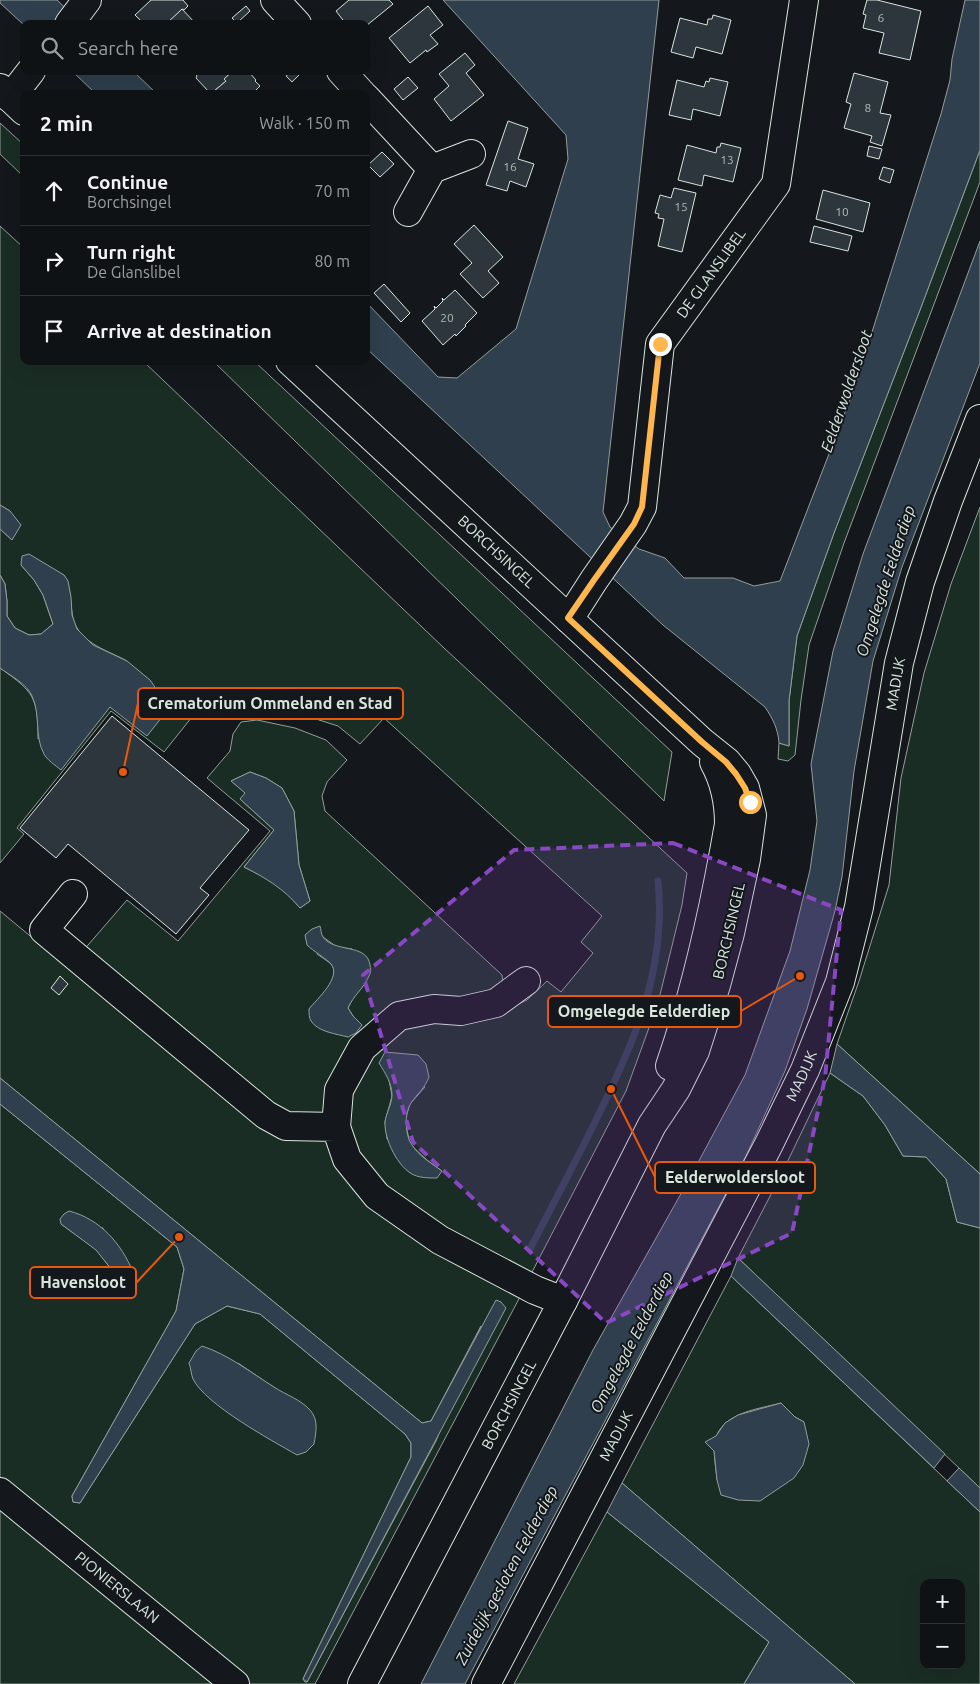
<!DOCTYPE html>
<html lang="en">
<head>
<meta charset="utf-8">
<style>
	:root { --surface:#0f1215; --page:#1d2022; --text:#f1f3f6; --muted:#9b9ea0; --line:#2f3234 }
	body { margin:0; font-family:Ubuntu,sans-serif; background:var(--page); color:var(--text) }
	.controls { position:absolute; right:15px; bottom:15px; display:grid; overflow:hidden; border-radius:10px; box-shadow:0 5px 20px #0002 }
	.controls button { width:45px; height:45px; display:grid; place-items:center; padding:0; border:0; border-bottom:1px solid var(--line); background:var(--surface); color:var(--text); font:25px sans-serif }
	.stop { position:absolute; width:15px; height:15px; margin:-11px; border:4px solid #ffb74d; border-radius:50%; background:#fff }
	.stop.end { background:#ffb74d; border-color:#fff; box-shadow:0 1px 5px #0008 }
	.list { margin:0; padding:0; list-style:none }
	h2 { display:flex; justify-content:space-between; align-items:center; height:65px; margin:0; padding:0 20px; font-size:21px }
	h2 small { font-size:16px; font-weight:400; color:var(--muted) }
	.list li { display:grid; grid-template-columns:32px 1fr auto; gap:15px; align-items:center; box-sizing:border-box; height:70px; padding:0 20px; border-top:1px solid var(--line) }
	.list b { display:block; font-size:19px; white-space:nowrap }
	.list p { margin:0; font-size:16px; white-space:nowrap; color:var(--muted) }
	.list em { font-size:16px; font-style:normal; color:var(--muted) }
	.icon { flex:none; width:28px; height:28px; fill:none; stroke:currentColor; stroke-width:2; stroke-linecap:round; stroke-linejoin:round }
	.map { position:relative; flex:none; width:980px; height:1684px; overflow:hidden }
	.search { position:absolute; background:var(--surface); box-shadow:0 5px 20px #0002; left:20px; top:20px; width:350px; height:55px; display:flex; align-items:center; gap:12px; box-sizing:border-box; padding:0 18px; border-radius:10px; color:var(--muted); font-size:19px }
	.panel { position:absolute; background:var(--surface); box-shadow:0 5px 20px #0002; left:20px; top:90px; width:350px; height:275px; border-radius:10px }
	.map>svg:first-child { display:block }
</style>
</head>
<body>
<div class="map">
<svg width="980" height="1684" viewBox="0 0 980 1684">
	<rect width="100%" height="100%" fill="#14181c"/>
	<g fill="#1a2d24" stroke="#939e99" fill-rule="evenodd">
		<polygon points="0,123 24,145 24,177 0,154"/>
		<polygon points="980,150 980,182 844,543 809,645 801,700 795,755 788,761 778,759 779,743 789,746 789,701 797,636 834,533 920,310"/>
		<path d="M0,226L24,248V361H143L444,648L687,873L682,905L658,1003L626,1091L530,1276L413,1212L357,1158L348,1129L346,1103L356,1074L399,1028L426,1018L493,1016L527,1000L547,981L561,992L593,953L581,942L602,916L384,718L360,744L338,726L297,713L223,706L192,717L164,752L111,711L17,828L24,834L0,863V668C34,692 38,697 38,739L127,661C105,649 75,642 72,612C70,599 71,587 64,575L21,565L34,580L43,595L53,624L41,634L29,635L15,628L7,616V601L5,584L0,575V529L12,540L10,511L0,505ZM389,1080L425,1087L410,1104L405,1120L410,1144L427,1160L442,1171L387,1139L385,1122L392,1096Z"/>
		<polygon points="213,361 254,361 672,752 664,801"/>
		<polygon points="980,507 980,1174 837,1044 859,981 889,885 901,778 924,673 951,584"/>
		<path d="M257,720L295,728L326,740L347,760L327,782L322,796L325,811L502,975L503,983L496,992L396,1008L328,1114L296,1118L265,1104L82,952L127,900L178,941L270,831L207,778L230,751L233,734L241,722ZM250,772L266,778L282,788L294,811L299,865L310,901L300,908L289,895L268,879L244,867L274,830L240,799L246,793L231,781ZM323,937L337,947L352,949L363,986L353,998L348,1008L353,1016L362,1025L309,1009C318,999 344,976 330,963C326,960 321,957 317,954Z"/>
		<path d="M0,911L257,1124L329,1140L521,1295L315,1684H0V1104L177,1247L184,1269L176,1311L72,1496L73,1502L80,1503L195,1324L227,1306L260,1314L405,1434L411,1443V1457L303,1679L305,1682H307L436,1441L481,1326L431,1421L422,1423L0,1078ZM61,1224L103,1228L110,1268L97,1250ZM238,1363L276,1389L273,1441L230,1413L209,1397Z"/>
		<polygon points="830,1073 863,1096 885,1125 903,1156 926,1157 946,1179 957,1222 980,1228 980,1488 738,1258 781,1175"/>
		<path d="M731,1276L980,1512V1684H855L622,1483ZM781,1403L795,1417L804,1422L717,1480C716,1466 712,1450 716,1437C725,1412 759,1409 781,1403ZM924,1583H961V1665H924Z"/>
		<polygon points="607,1512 769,1642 744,1684 514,1684"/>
	</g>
	<g fill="#2f3f4d" stroke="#939e99">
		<polygon points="0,0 57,0 82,24 24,24 24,25 0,3"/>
		<path d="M443,0H659L603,512L610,527L639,549L665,558L684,578H733L754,586L780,581L854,389L941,114L950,80L952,59L965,0H980V150L920,310L834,533L797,636L789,701V746L779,743C778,729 773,719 765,707L663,625L366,348V302L438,377L457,378L516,329L568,159L566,135Z"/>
		<polygon points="72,71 133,71 157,94 96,94"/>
		<polygon points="980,241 980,363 902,567 873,661 854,771 842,877 835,911 807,1009 785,1071 746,1156 465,1684 421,1684 593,1350 687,1183 745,1075 790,951 810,870 817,821 811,764 833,651 863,554"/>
		<polygon points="0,505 10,511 21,525 12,540 0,529"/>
		<path d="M29,554L64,575L68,581L71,597L72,615L77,629L93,645L127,661L150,680L157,690L162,704V717L147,736L110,707L61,770C55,765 47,760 44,754C34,736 41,715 32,696C27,684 11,676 0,668V575L5,584L7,601V616L15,628L29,635L41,634L53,624L43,595L34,580L21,565L22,556Z"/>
		<path d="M250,772L266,778L282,788L294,811L299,865L310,901L300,908C284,889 266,878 244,867L274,830L240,799L245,793L231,781Z"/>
		<path d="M320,926C321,929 321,934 323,937C334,953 367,943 370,965C371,968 371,973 369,976C364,988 353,996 348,1008L353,1016L362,1025L356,1033L348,1037C337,1034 318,1032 311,1021C309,1018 309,1013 309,1009C317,999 342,977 331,964C327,959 313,951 307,945L305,935L312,929Z"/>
		<polygon points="837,1044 980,1174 980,1228 957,1222 946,1179 926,1157 903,1156 885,1125 863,1096 830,1073"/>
		<path d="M385,1052L418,1055L426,1064L429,1077C425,1088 417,1094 411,1103C404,1113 405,1136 412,1145C419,1156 431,1163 442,1171L437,1178C429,1178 421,1178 414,1175C398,1168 384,1139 385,1122C386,1113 392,1104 392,1095C392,1083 385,1073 379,1063Z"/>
		<polygon points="0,1078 422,1423 431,1421 496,1300 501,1302 506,1308 307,1682 303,1679 411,1457 411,1443 405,1434 260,1314 227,1306 195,1324 80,1503 73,1502 72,1496 176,1311 184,1269 177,1247 0,1104"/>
		<path d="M69,1211C100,1219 121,1243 133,1272L127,1279L120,1280L96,1250L61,1224L60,1219L64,1214Z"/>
		<polygon points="738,1258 945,1454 934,1468 731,1276"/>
		<path d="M202,1346C229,1355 250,1372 274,1387C286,1395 300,1399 310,1410C319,1420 316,1432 314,1444L306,1452L297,1455C271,1440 206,1405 193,1379C191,1374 191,1368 189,1363L196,1351Z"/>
		<polygon points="781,1403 795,1417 804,1422 809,1444 803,1465 794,1478 760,1501 738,1500 721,1495 717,1480 714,1451 705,1442 716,1436 725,1423 738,1415"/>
		<polygon points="959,1468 980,1488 980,1512 947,1481"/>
		<polygon points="622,1483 855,1684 744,1684 769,1642 607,1512"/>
	</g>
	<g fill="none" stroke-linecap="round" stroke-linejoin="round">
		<path stroke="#2f3f4d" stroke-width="7" d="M530,1249C552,1206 575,1163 596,1120C634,1043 667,969 658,881"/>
	</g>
	<g fill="#2c363c" stroke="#d8e6dc">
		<polygon points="151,0 183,0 188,6 184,10 182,9 167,24 140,24 139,22 141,21 135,15"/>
		<polygon points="349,0 389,0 393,4 366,26 366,24 346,24 336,11"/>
		<polygon points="867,0 877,0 921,11 910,60 879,53 884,33 863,28 866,15 863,14"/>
		<polygon points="246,6 250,11 237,23 232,18"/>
		<polygon points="428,6 443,25 430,35 438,44 427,52 426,50 410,63 389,38"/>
		<polygon points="182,9 196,24 167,23"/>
		<polygon points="713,15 731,20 722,54 696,47 693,58 671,52 680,18 707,25 708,19 712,19"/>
		<polygon points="465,53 475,65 466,73 484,95 451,121 434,99 449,86 439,74"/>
		<polygon points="193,71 233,71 224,79 226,81 213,92 210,93 196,78 197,76"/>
		<polygon points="233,71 248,71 256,80 255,81 260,86 252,94 209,94 212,91 213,92 226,81 224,79"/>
		<polygon points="292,71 303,71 292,82 286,76"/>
		<polygon points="854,73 888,82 880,113 891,115 882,146 870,142 872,136 844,128 851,104 846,102"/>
		<polygon points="408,77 418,88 403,100 394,89"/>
		<polygon points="710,78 728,82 720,116 693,109 691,120 669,115 677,80 704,87 706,81 709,82"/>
		<polygon points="508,121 528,128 518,159 534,164 526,187 510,181 507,191 486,185"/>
		<polygon points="721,143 741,148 733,182 704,175 702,186 678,180 687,145 716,153 717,147 720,147"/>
		<polygon points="869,146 882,149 879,159 867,156"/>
		<polygon points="382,152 394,164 380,177 368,165"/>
		<polygon points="883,167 894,170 890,183 879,179"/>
		<polygon points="674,188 696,193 682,252 658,246 664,219 658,218 659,214 655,213 660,195 671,198"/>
		<polygon points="823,190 870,203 863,232 816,219"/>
		<polygon points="474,225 503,257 488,271 499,283 483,298 460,274 472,263 454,244"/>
		<polygon points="814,226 852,236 848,251 810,242"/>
		<polygon points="384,284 410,313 401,322 374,293"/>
		<polygon points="455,290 477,313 465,325 466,326 456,336 455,334 443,345 422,321 435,309 434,306 436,308 443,301 442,298 444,300"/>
		<polygon points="112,716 249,830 200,888 209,895 176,934 68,844 56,858 20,828"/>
		<polygon points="60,976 68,984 59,995 51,988"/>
	</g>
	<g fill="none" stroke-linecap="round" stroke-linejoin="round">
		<defs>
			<g id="minor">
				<polyline points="275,0 297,24"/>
				<polyline points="69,24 87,0"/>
				<polyline points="341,71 362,94"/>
				<polyline points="10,98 31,71"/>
				<polyline points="366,98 432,169"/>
				<polyline points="408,212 432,169 471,154"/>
				<path id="s1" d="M569,619L594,580L633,524L642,507L660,344L776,184L804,0"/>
				<polyline points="73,894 44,930 266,1115 286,1126 336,1127 347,1159 377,1196 440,1240 535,1290 563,1301"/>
				<polyline points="336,1127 339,1090 362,1048 399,1016 434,1009 461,1011 496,1003 526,981"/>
				<path id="s2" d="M0,1492L235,1684"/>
				<path id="s3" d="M486,1684L769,1144L805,1070L840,982L859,907L899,663L920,582L948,501L980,419"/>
			</g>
			<g id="major">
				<polyline points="0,88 24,111"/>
				<path id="s4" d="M290,361L702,742L727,762L737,774L745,788L752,815L746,859L730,933L716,985L695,1051L676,1089L652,1125L563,1301L362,1684"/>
				<path d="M670,1066C697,988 715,905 729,824C729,801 725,782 714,762"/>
			</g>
		</defs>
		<use href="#minor" stroke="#d8e6dc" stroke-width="30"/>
		<use href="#major" stroke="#d8e6dc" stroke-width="30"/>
		<use href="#minor" stroke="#14181c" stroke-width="28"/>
		<use href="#major" stroke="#14181c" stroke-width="28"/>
	</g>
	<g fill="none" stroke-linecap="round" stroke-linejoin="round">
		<polyline stroke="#ffb74d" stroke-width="6" points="660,344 642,507 634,524 594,580 568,618 702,742 726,762 736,774 745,788 750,802"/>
	</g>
	<path fill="#8948c3" fill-opacity="0.2" stroke="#8948c3" stroke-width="4" stroke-dasharray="10 6" stroke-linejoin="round" d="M673,843L841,910L825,1078L792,1233L606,1323L413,1142L363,975L514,850Z"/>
	<g text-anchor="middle" stroke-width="4" stroke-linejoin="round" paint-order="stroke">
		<g font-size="12" fill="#adbab4">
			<text x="881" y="22">6</text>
			<text x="868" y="112">8</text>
			<text x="727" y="164">13</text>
			<text x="510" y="171">16</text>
			<text x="681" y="211">15</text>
			<text x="842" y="216">10</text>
			<text x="447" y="322">20</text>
		</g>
		<g font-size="15" fill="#d8e6dc" stroke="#14181c">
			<text dy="5" stroke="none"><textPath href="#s1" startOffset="385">DE GLANSLIBEL</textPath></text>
			<text dy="5" stroke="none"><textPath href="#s4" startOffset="281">BORCHSINGEL</textPath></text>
			<text dy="5" stroke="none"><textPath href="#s3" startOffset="1090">MADIJK</textPath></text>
			<text transform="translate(729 931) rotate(-77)" y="5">BORCHSINGEL</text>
			<text dy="5" stroke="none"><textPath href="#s3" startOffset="685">MADIJK</textPath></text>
			<text transform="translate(509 1405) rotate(-62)" y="5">BORCHSINGEL</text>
			<text dy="5" stroke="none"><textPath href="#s3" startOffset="280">MADIJK</textPath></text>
			<text dy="5" stroke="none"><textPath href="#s2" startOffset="151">PIONIERSLAAN</textPath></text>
		</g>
		<g font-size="16" font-style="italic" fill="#d8e6dc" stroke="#14181c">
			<text transform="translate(846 391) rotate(-71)" y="6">Eelderwoldersloot</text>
			<text transform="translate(885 581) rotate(-72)" y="6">Omgelegde Eelderdiep</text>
			<text transform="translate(631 1342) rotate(-62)" y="6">Omgelegde Eelderdiep</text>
			<text transform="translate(506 1575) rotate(-62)" y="6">Zuidelijk gesloten Eelderdiep</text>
		</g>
	</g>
	<path fill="none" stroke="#e8590c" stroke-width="2" d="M123 772L138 703M800 976L741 1011M611 1089L655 1177M179 1237L136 1283"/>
	<g fill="#e8590c" stroke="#14181c" stroke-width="2">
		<circle cx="123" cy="772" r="5"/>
		<circle cx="800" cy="976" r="5"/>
		<circle cx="611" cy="1089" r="5"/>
		<circle cx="179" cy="1237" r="5"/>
	</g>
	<g fill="#14181c" stroke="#e8590c" stroke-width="2">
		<rect x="138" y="688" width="265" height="31" rx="5"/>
		<rect x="548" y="996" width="193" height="31" rx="5"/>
		<rect x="655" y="1162" width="160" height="31" rx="5"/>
		<rect x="30" y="1267" width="106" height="31" rx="5"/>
	</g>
	<g font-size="16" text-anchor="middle" font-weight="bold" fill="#d8e6dc">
		<text x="270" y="709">Crematorium Ommeland en Stad</text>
		<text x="644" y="1017">Omgelegde Eelderdiep</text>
		<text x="735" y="1183">Eelderwoldersloot</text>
		<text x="83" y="1288">Havensloot</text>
	</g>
</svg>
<div class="controls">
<button>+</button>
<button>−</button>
</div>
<div class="stop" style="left:750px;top:802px"></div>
<div class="stop end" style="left:660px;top:344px"></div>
<div class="search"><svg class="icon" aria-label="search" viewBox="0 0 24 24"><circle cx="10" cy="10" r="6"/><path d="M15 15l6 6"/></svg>Search here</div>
<section class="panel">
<h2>2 min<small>Walk · 150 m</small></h2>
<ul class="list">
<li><svg class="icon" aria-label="ahead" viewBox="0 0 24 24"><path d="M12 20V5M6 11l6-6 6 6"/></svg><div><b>Continue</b><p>Borchsingel</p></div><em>70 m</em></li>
<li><svg class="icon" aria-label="right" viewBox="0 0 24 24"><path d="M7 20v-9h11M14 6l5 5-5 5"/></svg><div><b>Turn right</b><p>De Glanslibel</p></div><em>80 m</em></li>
<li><svg class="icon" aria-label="arrive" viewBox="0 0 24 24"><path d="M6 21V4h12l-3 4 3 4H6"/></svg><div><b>Arrive at destination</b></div></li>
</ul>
</section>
</div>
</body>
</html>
